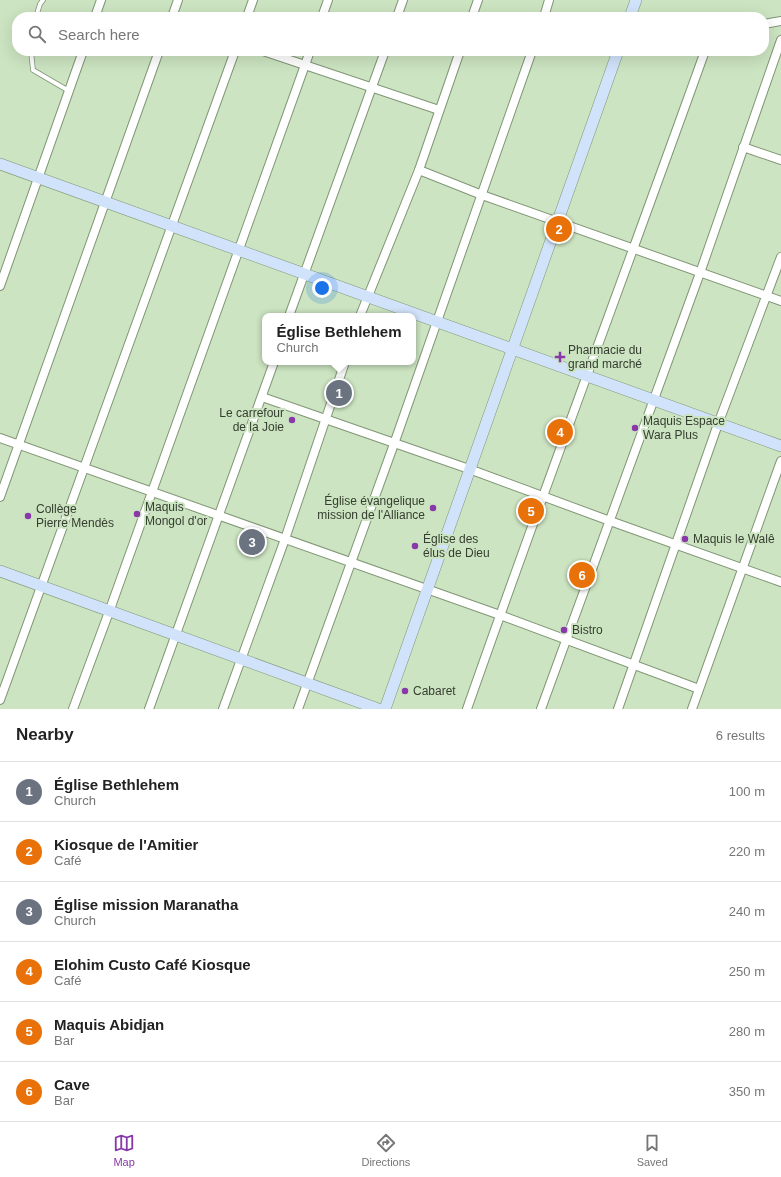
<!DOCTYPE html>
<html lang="en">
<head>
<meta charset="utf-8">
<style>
	:root { --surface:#fff; --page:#f6f6f6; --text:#222; --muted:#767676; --line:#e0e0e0; --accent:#8838a8 }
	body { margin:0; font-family:Arial,sans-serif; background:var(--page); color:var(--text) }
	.you { position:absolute; left:322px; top:288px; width:14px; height:14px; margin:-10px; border:3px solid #fff; border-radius:50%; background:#1a73e8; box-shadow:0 0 0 6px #1a73e833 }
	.badge { display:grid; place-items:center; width:26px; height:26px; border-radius:50%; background:var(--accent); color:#fff; font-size:13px; font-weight:700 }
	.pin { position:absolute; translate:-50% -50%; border:2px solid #fff; box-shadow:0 1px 4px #0006 }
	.popup { position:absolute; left:262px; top:313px; width:154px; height:52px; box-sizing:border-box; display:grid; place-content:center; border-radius:8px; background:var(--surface); filter:drop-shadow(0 1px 3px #0005); font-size:13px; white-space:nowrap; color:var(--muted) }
	.popup b { font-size:15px; color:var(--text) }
	.popup::after { content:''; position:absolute; left:50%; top:100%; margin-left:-8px; border:8px solid transparent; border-top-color:var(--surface) }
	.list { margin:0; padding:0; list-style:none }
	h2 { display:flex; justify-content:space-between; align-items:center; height:52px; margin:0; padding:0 16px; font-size:17px }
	h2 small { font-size:13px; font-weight:400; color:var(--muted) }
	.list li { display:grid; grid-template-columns:26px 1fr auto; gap:12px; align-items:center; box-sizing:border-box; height:60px; padding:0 16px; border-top:1px solid var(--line) }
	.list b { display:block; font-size:15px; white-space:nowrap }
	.list p { margin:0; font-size:13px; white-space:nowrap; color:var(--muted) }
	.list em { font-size:13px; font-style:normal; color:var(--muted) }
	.icon { flex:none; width:22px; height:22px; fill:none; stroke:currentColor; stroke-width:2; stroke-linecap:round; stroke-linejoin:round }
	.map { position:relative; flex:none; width:781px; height:709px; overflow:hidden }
	.search { position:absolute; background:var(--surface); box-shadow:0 4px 16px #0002; left:12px; right:12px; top:12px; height:44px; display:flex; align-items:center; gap:10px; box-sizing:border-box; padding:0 14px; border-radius:16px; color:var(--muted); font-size:15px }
	.sheet { height:412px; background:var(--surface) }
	nav { display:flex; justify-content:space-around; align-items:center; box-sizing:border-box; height:56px; border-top:1px solid var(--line); background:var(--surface); font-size:11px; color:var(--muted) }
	nav a { display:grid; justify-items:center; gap:2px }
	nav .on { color:var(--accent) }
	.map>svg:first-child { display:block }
</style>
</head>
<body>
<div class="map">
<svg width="781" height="709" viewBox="0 0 781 709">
	<rect width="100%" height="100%" fill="#cce4c1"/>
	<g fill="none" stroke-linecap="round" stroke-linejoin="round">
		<defs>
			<g id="lane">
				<polyline points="36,17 40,4 43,0"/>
				<polyline points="31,51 33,70 69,91"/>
			</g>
			<g id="street">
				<polyline points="95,17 101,0"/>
				<polyline points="172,17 178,0"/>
				<polyline points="247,17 253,0"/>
				<polyline points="322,17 328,0"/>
				<polyline points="397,17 403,0"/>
				<polyline points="472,17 478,0"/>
				<polyline points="544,17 549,0"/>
				<polyline points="764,24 781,21"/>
				<polyline points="263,51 439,110"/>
				<polyline points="743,147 781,160"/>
				<polyline points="419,170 482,195 781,301"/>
				<polyline points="0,286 83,51"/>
				<polyline points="289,316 385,51"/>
				<polyline points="360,316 419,170 460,51"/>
				<polyline points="262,397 469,469 610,521 781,582"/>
				<polyline points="0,438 500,615 699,689"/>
				<polyline points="0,497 159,51"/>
				<polyline points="0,700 235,51"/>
				<polyline points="73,709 109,612 310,51"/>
				<polyline points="149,709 274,362"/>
				<polyline points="223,709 285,539 345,362"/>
				<polyline points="298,709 394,444 532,51"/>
				<path d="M467,709C544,489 626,271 705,51"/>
				<polyline points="541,709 700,273 781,40"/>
				<polyline points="618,709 718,424 781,257"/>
				<polyline points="692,709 781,461"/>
			</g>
			<g id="secondary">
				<polyline points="630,17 636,0"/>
				<polyline points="0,164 781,446"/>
				<polyline points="0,571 378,709"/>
				<polyline points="385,709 618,51"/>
			</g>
		</defs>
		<use href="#lane" stroke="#819676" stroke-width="5.5"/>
		<use href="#street" stroke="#819676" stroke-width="10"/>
		<use href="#secondary" stroke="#819676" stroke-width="12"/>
		<use href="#lane" stroke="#fff" stroke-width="4"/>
		<use href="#street" stroke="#fff" stroke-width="8"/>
		<use href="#secondary" stroke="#d1e3fa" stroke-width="11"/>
	</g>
	<g fill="#8838a8" stroke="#cce4c1" stroke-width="1.5">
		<path d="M558 351h4v4h4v4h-4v4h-4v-4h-4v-4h4z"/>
		<circle cx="292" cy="420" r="4"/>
		<circle cx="635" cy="428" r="4"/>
		<circle cx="433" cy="508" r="4"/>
		<circle cx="137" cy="514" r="4"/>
		<circle cx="28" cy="516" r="4"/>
		<circle cx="685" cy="539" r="4"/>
		<circle cx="415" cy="546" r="4"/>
		<circle cx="564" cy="630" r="4"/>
		<circle cx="405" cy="691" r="4"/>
	</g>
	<g text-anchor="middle" stroke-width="4" stroke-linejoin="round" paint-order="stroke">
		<g font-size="12" fill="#353e30" stroke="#cce4c1" text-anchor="start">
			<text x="568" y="354">Pharmacie du<tspan x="568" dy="14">grand marché</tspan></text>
			<text x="284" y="417" text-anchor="end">Le carrefour<tspan x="284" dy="14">de la Joie</tspan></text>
			<text x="643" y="425">Maquis Espace<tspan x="643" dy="14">Wara Plus</tspan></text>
			<text x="425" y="505" text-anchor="end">Église évangelique<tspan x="425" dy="14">mission de l'Alliance</tspan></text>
			<text x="145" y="511">Maquis<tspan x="145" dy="14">Mongol d'or</tspan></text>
			<text x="36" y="513">Collège<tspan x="36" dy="14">Pierre Mendès</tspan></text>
			<text x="423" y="543">Église des<tspan x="423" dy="14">élus de Dieu</tspan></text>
			<text x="693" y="543">Maquis le Walê</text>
			<text x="572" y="634">Bistro</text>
			<text x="413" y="695">Cabaret</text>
		</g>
	</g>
</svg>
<div class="you"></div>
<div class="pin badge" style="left:339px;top:393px;background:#6b7280">1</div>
<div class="popup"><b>Église Bethlehem</b>Church</div>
<div class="pin badge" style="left:559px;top:229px;background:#e8710a">2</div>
<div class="pin badge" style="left:252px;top:542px;background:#6b7280">3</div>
<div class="pin badge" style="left:560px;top:432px;background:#e8710a">4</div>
<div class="pin badge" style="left:531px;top:511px;background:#e8710a">5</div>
<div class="pin badge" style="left:582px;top:575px;background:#e8710a">6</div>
<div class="search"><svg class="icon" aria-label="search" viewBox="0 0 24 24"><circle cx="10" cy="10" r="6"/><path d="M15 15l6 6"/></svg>Search here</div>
</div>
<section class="sheet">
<h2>Nearby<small>6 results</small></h2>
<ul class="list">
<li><span class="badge" style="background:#6b7280">1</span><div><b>Église Bethlehem</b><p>Church</p></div><em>100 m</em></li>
<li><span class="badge" style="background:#e8710a">2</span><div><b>Kiosque de l'Amitier</b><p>Café</p></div><em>220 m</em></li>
<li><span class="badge" style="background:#6b7280">3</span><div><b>Église mission Maranatha</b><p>Church</p></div><em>240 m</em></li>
<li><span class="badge" style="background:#e8710a">4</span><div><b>Elohim Custo Café Kiosque</b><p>Café</p></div><em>250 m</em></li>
<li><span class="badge" style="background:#e8710a">5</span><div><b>Maquis Abidjan</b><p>Bar</p></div><em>280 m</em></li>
<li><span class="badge" style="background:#e8710a">6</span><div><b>Cave</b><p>Bar</p></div><em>350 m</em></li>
</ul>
</section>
<nav>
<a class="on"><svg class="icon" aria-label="map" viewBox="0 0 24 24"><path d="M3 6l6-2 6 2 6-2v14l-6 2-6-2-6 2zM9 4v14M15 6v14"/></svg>Map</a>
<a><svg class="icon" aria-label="directions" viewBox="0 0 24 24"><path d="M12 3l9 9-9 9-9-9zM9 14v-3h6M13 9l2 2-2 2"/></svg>Directions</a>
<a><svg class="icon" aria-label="saved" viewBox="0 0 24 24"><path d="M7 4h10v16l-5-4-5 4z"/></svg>Saved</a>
</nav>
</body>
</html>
